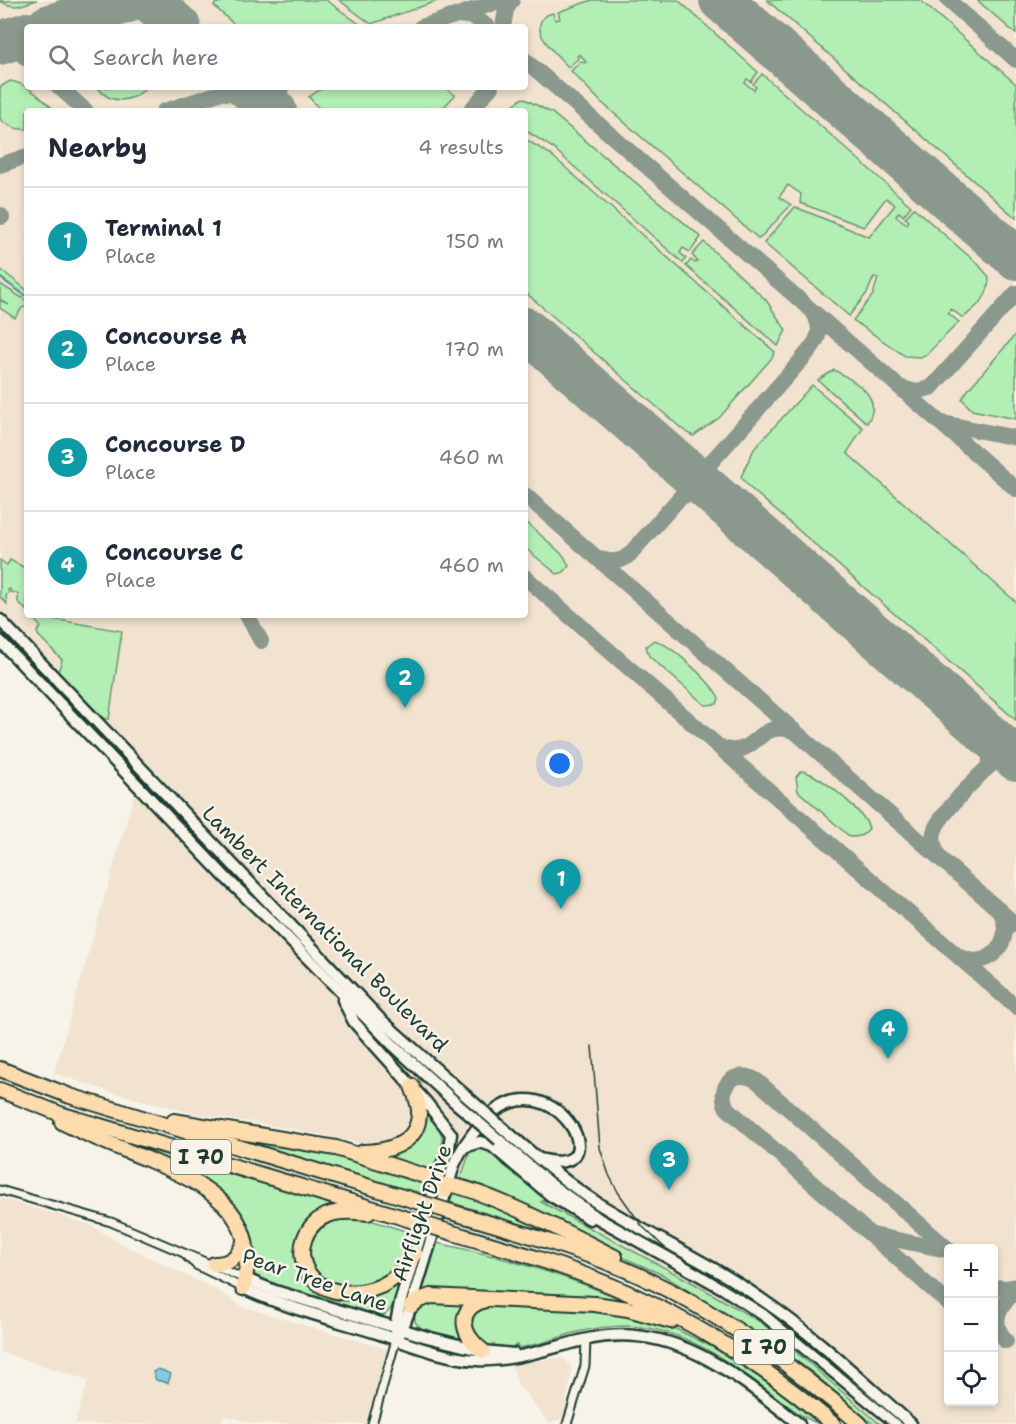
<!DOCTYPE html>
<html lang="en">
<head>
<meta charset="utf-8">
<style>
	:root { --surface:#fff; --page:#f6f6f7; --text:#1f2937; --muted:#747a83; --line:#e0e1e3; --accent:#db2777 }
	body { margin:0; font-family:"Shantell Sans",sans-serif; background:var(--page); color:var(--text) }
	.controls { position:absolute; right:18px; bottom:18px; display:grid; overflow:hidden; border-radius:6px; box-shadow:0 3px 9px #0003 }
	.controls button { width:54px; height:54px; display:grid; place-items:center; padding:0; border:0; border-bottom:2px solid var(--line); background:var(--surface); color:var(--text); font:30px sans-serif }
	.you { position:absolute; left:560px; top:764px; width:21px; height:21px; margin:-15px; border:4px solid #fff; border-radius:50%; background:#1a73e8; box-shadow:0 0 0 9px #1a73e833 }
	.badge { display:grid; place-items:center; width:39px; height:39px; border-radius:50%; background:var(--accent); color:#fff; font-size:20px; font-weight:700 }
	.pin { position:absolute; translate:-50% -50px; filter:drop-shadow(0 2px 3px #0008) }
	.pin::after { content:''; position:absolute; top:32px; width:21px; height:18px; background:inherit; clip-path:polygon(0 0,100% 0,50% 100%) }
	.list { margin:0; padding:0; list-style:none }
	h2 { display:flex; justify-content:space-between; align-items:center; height:78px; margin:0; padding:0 24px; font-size:26px }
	h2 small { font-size:20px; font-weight:400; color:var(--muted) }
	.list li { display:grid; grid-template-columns:39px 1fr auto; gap:18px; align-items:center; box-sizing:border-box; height:108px; padding:0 24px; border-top:2px solid var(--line) }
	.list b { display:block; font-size:22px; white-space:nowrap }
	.list p { margin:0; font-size:20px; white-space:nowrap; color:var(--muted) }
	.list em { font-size:20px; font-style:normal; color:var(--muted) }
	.icon { flex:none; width:33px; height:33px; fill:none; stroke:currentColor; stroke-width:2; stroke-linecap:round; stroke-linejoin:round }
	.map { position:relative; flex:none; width:1016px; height:1424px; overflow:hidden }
	.search { position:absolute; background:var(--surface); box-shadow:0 3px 9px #0003; left:24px; top:24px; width:504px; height:66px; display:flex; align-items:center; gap:15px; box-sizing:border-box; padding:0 21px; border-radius:6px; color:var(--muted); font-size:22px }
	.panel { position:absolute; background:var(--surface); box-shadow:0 3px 9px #0003; left:24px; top:108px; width:504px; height:510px; border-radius:6px }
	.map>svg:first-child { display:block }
</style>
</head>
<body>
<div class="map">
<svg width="1016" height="1424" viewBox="0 0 1016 1424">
	<rect width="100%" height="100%" fill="#f7f3e8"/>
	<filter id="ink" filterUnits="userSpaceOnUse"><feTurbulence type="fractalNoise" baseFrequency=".0167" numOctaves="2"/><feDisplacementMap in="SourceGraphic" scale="12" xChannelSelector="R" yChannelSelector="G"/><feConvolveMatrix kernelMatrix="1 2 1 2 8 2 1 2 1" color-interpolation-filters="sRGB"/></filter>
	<g filter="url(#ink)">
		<g fill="#f1e3cf" fill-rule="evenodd">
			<path d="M0,0H1016V1424H882L784,1340L745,1312L610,1238L535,1199L433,1164L361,1143L288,1128L196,1114L111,1092L54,1073L135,792L0,651ZM27,27H525V87H27ZM27,111H525V615H27ZM948,1248H994V1402H948Z"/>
			<polygon points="0,1198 89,1224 120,1243 220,1292 243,1307 387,1349 366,1424 255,1424 224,1415 220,1424 75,1424 88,1380 0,1352"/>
			<polygon points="562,1357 572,1369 569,1388 563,1418 549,1423 517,1383 512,1365"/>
		</g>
		<g fill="#b3eeb4" stroke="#699674" stroke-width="1.5">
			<path d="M37,0C20,5 16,10 0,1Z"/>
			<polygon points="227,0 326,0 362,26 237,27 214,6 215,4"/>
			<polygon points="339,0 440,0 371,24"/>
			<path d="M592,0H659L662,2L664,0H678L758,72L751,82L747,79L745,83L754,90L756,87L753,84L762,74L911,206L903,216L899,212L896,216L907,224L909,221L905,218L914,208L979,265L989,277C989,299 978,305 963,318L951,309L948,313L959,322L927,354L921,357L905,356L853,320L873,295L878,278L874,277L867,293L849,316L764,243L795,207L869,237L895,205L886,198L864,227L800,203L801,194L788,185L779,197L791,205L759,239L601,102L571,71L581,61L583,63L586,62L580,54L577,56L579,58L568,67C559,56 534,37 541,21C544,16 547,14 553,13L555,20L560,19L558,12Z"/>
			<polygon points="767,0 920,0 1016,84 1016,218"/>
			<polygon points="977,0 1016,0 1016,34"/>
			<path d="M10,81C26,83 40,97 52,108L53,111H27V129C17,130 7,126 0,119V87Z"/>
			<path d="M98,87H146C133,103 109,105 98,87Z"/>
			<polygon points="324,87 444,87 455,95 440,111 321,111 309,97"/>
			<polygon points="523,98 552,113 701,237 690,252 683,248 680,253 686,258 683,263 553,148 525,130 525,111 505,111"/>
			<polygon points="525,139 550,154 775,352 771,359 719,418 693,436 682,429 525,292"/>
			<polygon points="704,242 766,300 786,330 778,346 686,266 691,260 695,263 697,261 692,255"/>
			<polygon points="0,269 27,290 27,296 0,277"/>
			<polygon points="0,284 27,301 27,306 22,308 15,318 0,308 0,300 9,305 0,299"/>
			<polygon points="1016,334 1016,419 972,410 962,399 967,391"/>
			<path d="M834,370C854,381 885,396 867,423L818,380Z"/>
			<polygon points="812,385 863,428 847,453 1016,602 1016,720 749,487 741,477 754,449"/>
			<polygon points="525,521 564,556 569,566 564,572 557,574 525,548"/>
			<polygon points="0,560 7,565 10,560 27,569 27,611 18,602 18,594 11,592 10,589 8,590 9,593 6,595 7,604 0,597"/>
			<polygon points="30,615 122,631 109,719 105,719 100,715 58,672 62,660 38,635 37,632 41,627"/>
			<polygon points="0,625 39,668 39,669 0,635"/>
			<path d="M654,640C671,644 712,683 719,698L717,704L705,705L649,656L646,646Z"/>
			<path d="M49,681H52L96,728H92C78,713 62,700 48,685Z"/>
			<polygon points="130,768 150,784 208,844 204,849"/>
			<path d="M801,771C817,772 865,812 869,828C864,836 859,837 850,837L798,791L796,777Z"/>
			<path d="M424,1110C449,1137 444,1138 435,1171L432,1172L417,1169L418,1166L378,1154L394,1150Z"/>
			<polygon points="203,1128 309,1146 423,1179 429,1185 427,1194 401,1188"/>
			<path d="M114,1139L342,1208L335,1210L299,1247L324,1291L401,1280C394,1293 396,1314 378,1317L284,1290L252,1275L230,1202C200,1170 154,1157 114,1139Z"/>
			<polygon points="484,1146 562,1210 543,1200 541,1202 695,1284 762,1323 880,1424 873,1424 812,1372 766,1339 663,1275 606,1250 462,1182 461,1177 470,1152 472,1149"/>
			<polygon points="453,1191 466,1193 567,1239 450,1202"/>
			<polygon points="331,1217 364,1218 415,1234 407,1258 398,1269 363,1288 328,1285 308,1264 309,1238"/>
			<path d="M437,1243C505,1257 575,1278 639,1307L421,1294Z"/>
			<polygon points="470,1301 465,1343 423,1330 415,1322 415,1313 424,1303"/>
			<path d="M484,1304L602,1308L670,1326L714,1348L743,1367L776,1389L819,1424C802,1418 789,1406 774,1395C730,1362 684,1328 628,1326C611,1326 594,1328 578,1332C557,1337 538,1346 516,1348L518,1345H516L513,1348L489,1346L488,1347L473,1339L470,1316Z"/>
		</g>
		<polygon fill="#80cdde" stroke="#59939a" stroke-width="1.5" points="158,1369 171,1374 168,1383 156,1380 153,1372"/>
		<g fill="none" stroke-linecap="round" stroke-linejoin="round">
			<polyline stroke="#59939a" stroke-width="2" points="0,278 27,297"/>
			<g stroke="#8b988e" stroke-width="16">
				<polyline points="948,0 1016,60"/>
				<polyline points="459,15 474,17 488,27"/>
				<polyline points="64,27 72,19"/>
				<polyline points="421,27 503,0"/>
				<polyline points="503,27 506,10 512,0"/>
				<polyline points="0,33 10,35 27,34"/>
				<polyline points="0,35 27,59"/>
				<polyline points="525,60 1016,489"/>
				<polyline points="59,87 86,111"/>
				<polyline points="281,87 279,98 282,111"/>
				<polyline points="225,93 246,95 265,103"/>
				<polyline points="164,111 238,87"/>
				<polyline points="470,111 491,87"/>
				<polyline points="0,165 27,156"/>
				<polyline points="0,215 2,217"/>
				<polyline points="902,388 916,392 932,387 1016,293"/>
				<polyline points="943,423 1016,438"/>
				<path d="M674,460C688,467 699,469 712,461"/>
				<polyline points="525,495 1016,925"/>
				<path d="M680,498C694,489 706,492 720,500"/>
				<path d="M598,558C610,563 621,563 630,554L796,366C811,348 828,336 813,312"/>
				<polyline points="525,577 1016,1007"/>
				<polyline points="247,615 261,641"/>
				<path d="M985,732C992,744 994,755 987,768"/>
				<path d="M719,747C758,762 754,718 794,731"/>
				<path d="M939,857C934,848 931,839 935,829C940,816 979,774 992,764L1004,761L1016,763"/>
				<path d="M960,957C990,972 1016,939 1000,911"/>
				<polyline points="873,1235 947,1250"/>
				<path d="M948,1249L756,1080C734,1068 716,1087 727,1108L948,1303"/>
				<polyline points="994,1287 1007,1288 1016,1286"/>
				<path d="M1006,1341C988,1320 1001,1306 1016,1289"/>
			</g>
			<g stroke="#8b988e" stroke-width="44">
				<polyline points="148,0 179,27"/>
				<polyline points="721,0 1016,258"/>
				<polyline points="48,27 130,0"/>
				<polyline points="0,43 27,34"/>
				<polyline points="247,87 275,111"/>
				<polyline points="525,329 1016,759"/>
			</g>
			<defs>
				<g id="street">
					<polyline points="0,1190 111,1222 245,1279"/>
					<polyline points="186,1256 196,1265 243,1288"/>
					<polyline points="372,1424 396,1340"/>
					<polyline points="567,1424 585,1366 586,1339"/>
				</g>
				<g id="secondary">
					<polyline points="0,620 379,1018 465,1095"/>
					<polyline points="0,641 226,878 274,924 391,1043 457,1104"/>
					<polyline points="343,1000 354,1022 426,1102 451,1134 449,1148 441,1167 400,1303 395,1328 396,1340"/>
					<path d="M506,1131C536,1157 566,1183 599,1204C654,1238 712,1264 764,1301C817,1337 863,1382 911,1424"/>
					<polyline points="499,1140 549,1183 599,1219 724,1289 765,1316 897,1424"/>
					<polyline points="464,1147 480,1142 492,1146 550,1195 590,1219"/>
					<polyline points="246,1279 275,1291 427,1337 483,1351 514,1354"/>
					<path d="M243,1288C286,1308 332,1319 377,1333C410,1344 443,1358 477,1360C514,1362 552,1347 588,1339C672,1320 737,1375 799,1424"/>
					<path d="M396,1340L402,1330L411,1306L454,1165C461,1149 470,1136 482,1123C548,1048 626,1182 540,1159"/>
				</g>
				<g id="highway">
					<polyline points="0,1069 70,1096 406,1198"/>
					<polyline points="0,1090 63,1115 100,1126 401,1217"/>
					<polyline points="174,1121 336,1148 437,1180 445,1191"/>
					<path d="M62,1122C89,1136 118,1147 147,1159C205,1184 263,1212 243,1288"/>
					<path d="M363,1152C387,1152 418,1144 419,1114C420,1105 415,1095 412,1086"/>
					<path d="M438,1186C460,1175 588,1244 615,1257"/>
					<path d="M448,1211C512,1230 577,1248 638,1275C720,1313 793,1365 860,1424"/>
					<path d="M368,1213C356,1212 343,1210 331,1214C305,1221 294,1252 309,1274C327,1299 367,1296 390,1281C401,1274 408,1263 415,1253"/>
					<path d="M443,1230C500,1247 558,1263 612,1286C693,1320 766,1367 833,1424"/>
					<path d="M214,1264C230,1264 238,1257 244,1242"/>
					<polyline points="411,1306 419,1300 431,1296 595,1304 628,1309 671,1321"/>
					<path d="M483,1351C462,1336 454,1309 485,1300"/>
				</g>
			</defs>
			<use href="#street" stroke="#1f3d34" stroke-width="11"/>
			<use href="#secondary" stroke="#1f3d34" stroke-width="15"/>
			<use href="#highway" stroke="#1f3d34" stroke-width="18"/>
			<use href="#street" stroke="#f7f3e8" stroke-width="7"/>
			<use href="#secondary" stroke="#f7f3e8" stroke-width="10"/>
			<use href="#highway" stroke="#fedbac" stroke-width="14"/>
			<polyline stroke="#1f3d34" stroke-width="1.5" points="592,1046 600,1148 609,1175 618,1192 642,1226 665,1248 765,1309 903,1424"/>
			<defs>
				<g id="secondary-bridge">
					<polyline points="465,1095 506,1131"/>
					<polyline points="457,1104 499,1140"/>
				</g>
				<g id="highway-bridge">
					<polyline points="406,1198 448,1211"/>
					<polyline points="401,1217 443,1230"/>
				</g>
			</defs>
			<use href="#secondary-bridge" stroke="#1f3d34" stroke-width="15" stroke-linecap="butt"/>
			<use href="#highway-bridge" stroke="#1f3d34" stroke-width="18" stroke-linecap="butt"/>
			<use href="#secondary-bridge" stroke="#f7f3e8" stroke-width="10"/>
			<use href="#highway-bridge" stroke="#fedbac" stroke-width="14"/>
		</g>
	</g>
	<g text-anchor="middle" stroke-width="5" stroke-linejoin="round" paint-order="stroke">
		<g fill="#f7f3e8" stroke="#60746a" stroke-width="1.5">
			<rect x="171" y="1140" width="60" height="34" rx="4.5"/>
			<rect x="734" y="1330" width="60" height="34" rx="4.5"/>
		</g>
		<g font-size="20" font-weight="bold" fill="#1f3d34">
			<text x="201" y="1164">I 70</text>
			<text x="764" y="1354">I 70</text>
		</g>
		<g font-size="21" fill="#1f3d34" stroke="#f7f3e8">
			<text transform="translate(325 929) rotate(45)" y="7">Lambert International Boulevard</text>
			<text transform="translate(422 1213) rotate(-71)" y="7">Airflight Drive</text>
			<text transform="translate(315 1280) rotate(19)" y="7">Pear Tree Lane</text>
		</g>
	</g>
</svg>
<div class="controls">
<button>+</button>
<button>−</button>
<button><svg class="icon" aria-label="locate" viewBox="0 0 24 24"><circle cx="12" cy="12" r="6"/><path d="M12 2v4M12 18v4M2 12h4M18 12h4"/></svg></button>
</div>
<div class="you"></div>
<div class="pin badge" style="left:561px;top:909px;background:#0f9aa8">1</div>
<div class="pin badge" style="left:405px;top:708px;background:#0f9aa8">2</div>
<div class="pin badge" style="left:669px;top:1190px;background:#0f9aa8">3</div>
<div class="pin badge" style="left:888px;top:1059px;background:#0f9aa8">4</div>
<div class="search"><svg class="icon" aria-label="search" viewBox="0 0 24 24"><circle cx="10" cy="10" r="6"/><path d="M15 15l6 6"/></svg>Search here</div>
<section class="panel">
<h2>Nearby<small>4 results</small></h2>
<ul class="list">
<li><span class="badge" style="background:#0f9aa8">1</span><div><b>Terminal 1</b><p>Place</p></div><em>150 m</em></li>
<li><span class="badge" style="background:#0f9aa8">2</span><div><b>Concourse A</b><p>Place</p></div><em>170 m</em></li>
<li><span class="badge" style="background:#0f9aa8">3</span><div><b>Concourse D</b><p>Place</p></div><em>460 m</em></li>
<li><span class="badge" style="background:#0f9aa8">4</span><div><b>Concourse C</b><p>Place</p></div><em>460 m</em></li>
</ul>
</section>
</div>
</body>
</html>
